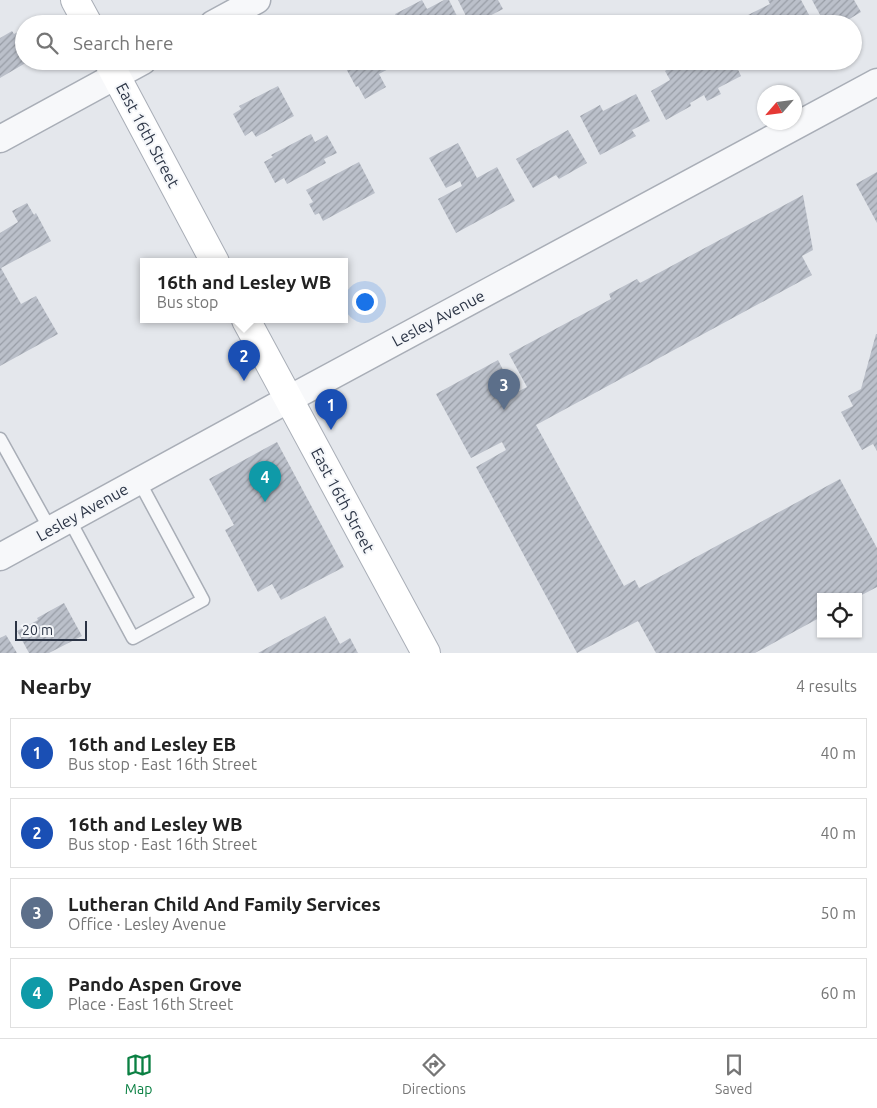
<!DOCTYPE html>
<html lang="en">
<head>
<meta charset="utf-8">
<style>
	:root { --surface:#fff; --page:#f2f2f2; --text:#222; --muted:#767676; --line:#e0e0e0; --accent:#0b8043 }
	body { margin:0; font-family:Ubuntu,sans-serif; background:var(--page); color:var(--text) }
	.controls { position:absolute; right:15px; bottom:15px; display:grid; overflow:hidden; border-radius:0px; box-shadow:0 1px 4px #0004 }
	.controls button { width:45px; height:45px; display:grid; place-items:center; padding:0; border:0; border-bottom:1px solid var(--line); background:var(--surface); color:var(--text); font:25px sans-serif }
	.compass { position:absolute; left:757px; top:85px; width:45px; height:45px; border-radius:50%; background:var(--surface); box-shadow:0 1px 4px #0004; rotate:242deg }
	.scale { position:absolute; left:15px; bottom:12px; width:72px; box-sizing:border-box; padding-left:5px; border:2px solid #2b3445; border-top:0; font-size:14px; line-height:18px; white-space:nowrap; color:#2b3445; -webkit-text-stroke:4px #f4f6f9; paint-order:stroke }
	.you { position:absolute; left:364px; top:301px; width:18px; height:18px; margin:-12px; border:4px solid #fff; border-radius:50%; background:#1a73e8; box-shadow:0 0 0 8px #1a73e833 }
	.badge { display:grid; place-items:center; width:32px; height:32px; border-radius:50%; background:var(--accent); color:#fff; font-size:16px; font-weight:700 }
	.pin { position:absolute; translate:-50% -41px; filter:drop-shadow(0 1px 2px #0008) }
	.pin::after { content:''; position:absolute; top:26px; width:18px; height:15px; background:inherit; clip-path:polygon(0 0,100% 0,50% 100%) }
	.popup { position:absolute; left:140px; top:258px; width:208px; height:65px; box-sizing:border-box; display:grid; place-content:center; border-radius:0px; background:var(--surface); filter:drop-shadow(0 1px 4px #0005); font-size:16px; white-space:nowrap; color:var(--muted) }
	.popup b { font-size:19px; color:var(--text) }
	.popup::after { content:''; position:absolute; left:50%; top:100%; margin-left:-10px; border:10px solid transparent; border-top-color:var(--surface) }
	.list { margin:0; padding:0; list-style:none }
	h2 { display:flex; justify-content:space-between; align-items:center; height:65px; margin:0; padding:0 20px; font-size:21px }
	h2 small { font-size:16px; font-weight:400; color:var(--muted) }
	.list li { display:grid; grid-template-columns:32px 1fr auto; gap:15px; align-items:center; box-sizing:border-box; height:70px; margin:0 10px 10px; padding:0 10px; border:1px solid var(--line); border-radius:0px }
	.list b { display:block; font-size:19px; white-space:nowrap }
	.list p { margin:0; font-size:16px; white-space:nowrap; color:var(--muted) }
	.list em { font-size:16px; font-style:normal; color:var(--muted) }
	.icon { flex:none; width:28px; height:28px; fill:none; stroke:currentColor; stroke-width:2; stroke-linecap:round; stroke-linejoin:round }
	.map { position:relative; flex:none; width:877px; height:653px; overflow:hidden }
	.search { position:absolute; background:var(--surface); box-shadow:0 1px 4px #0004; left:15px; right:15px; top:15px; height:55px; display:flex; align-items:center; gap:12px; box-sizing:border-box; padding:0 18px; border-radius:28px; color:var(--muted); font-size:19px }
	.sheet { height:385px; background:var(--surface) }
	nav { display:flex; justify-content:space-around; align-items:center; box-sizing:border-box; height:70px; border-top:1px solid var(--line); background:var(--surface); font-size:14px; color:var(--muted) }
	nav a { display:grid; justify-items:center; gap:2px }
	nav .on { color:var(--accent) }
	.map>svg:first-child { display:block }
</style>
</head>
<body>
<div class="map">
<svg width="877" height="653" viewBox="0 0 877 653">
	<defs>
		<pattern id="building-hatch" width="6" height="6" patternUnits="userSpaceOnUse" patternTransform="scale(1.25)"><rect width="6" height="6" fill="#bbc0ca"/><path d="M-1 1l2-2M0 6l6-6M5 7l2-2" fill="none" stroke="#989da6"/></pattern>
	</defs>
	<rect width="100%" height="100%" fill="#e4e7ec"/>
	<g fill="url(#building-hatch)">
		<polygon points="422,0 427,9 444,0 449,0 461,24 400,24 395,14"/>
		<polygon points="458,0 498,0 503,9 474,24 470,24"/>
		<polygon points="768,0 801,0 814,24 753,24 748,15 770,4"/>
		<polygon points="812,0 854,0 861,12 841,24 825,24"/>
		<polygon points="12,31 14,34 18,32 24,42 24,61 29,61 0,78 0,38"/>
		<polygon points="342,61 403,61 379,74 386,87 365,99 358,86 356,87"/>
		<polygon points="683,61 734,61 741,76 718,88 721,94 707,101 704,95 690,103 691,106 666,120 651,91 670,80 665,71"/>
		<polygon points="278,86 294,116 256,137 252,131 245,136 233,114 241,109 239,106"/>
		<polygon points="636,94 650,121 632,130 636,136 600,155 580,116 600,105 603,111"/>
		<polygon points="568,130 587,163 559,179 556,175 533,188 516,159"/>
		<polygon points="311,134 315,142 327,135 337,153 324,159 326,163 287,184 284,178 275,183 264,162 273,157 271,155"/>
		<polygon points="458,143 477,178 497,167 515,201 456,233 438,199 462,186 460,181 446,188 429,158"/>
		<polygon points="359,162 375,193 323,221 319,213 315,215 309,204 313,202 306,190"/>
		<polygon points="877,172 877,223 856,184"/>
		<polygon points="803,195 813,250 802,256 812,275 536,425 624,586 635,580 639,588 840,479 877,548 877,587 858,597 821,597 821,617 755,653 656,653 638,621 577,653 476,467 506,450 502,442 471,458 436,394 498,360 515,393 527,387 509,354 611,299 609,294 637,279 640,283"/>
		<polygon points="27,203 34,215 36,213 51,241 1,268 21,304 36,296 58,334 0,366 0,233 18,222 12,211"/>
		<polygon points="876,334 877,334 877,451 873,444 862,450 841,412 853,406 848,396 861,389"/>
		<polygon points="277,442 344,567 281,600 272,584 258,592 225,530 234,525 209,479"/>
		<polygon points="64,603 82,636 49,653 29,653 17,631 38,620 37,618"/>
		<polygon points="325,616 340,644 350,638 358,653 258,653"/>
		<polygon points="6,635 17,653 0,653 0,638"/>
	</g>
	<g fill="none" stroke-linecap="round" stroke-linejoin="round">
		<defs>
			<g id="service">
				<polyline points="0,439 50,529"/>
				<polyline points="69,519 133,638 203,600 139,481"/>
			</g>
			<g id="minor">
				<polyline points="213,24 257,0"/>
				<polyline points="0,139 143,61"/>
				<polyline points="0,557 289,399 877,82"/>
			</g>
			<g id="secondary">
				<polyline points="75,0 88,24"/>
				<polyline points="108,61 215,262"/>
				<polyline points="246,320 426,653"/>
			</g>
		</defs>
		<use href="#service" stroke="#a9aeb7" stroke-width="15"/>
		<use href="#minor" stroke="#a9aeb7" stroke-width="29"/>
		<use href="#secondary" stroke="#a9aeb7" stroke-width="30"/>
		<use href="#service" stroke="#f7f8fa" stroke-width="12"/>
		<use href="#minor" stroke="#f7f8fa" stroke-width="26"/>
		<use href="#secondary" stroke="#fff" stroke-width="28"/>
	</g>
	<g text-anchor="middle" stroke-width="4" stroke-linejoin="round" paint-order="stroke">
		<g font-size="16" fill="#2b3445" stroke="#f4f6f9">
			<text transform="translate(148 135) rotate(62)" y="6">East 16th Street</text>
			<text transform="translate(438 318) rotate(-28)" y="6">Lesley Avenue</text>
			<text transform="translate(343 500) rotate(62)" y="6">East 16th Street</text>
			<text transform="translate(82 512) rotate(-29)" y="6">Lesley Avenue</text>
		</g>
	</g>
</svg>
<div class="controls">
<button><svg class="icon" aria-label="locate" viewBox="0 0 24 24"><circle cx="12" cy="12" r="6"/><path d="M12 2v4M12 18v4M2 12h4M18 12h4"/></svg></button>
</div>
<svg class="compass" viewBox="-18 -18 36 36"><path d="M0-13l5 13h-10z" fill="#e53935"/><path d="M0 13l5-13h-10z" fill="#767676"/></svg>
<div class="scale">20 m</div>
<div class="you"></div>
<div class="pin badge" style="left:331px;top:430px;background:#1a4fb4">1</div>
<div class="pin badge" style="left:244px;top:381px;background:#1a4fb4">2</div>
<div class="popup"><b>16th and Lesley WB</b>Bus stop</div>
<div class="pin badge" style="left:504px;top:410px;background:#5c6f8a">3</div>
<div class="pin badge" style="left:265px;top:502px;background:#0f9aa8">4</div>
<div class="search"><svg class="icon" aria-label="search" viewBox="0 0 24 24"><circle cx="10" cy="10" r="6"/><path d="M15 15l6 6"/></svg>Search here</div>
</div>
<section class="sheet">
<h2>Nearby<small>4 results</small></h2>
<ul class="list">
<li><span class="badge" style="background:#1a4fb4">1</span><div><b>16th and Lesley EB</b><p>Bus stop · East 16th Street</p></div><em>40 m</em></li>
<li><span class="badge" style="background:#1a4fb4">2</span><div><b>16th and Lesley WB</b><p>Bus stop · East 16th Street</p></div><em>40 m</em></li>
<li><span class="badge" style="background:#5c6f8a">3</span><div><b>Lutheran Child And Family Services</b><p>Office · Lesley Avenue</p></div><em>50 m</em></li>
<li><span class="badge" style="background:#0f9aa8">4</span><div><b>Pando Aspen Grove</b><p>Place · East 16th Street</p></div><em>60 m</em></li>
</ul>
</section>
<nav>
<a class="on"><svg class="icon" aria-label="map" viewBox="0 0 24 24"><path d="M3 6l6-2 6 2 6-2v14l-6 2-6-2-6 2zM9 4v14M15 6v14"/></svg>Map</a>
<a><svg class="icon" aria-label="directions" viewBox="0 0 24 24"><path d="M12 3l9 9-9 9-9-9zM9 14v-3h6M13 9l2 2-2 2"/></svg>Directions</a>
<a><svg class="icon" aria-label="saved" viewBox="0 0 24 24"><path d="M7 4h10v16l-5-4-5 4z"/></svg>Saved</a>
</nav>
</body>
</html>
